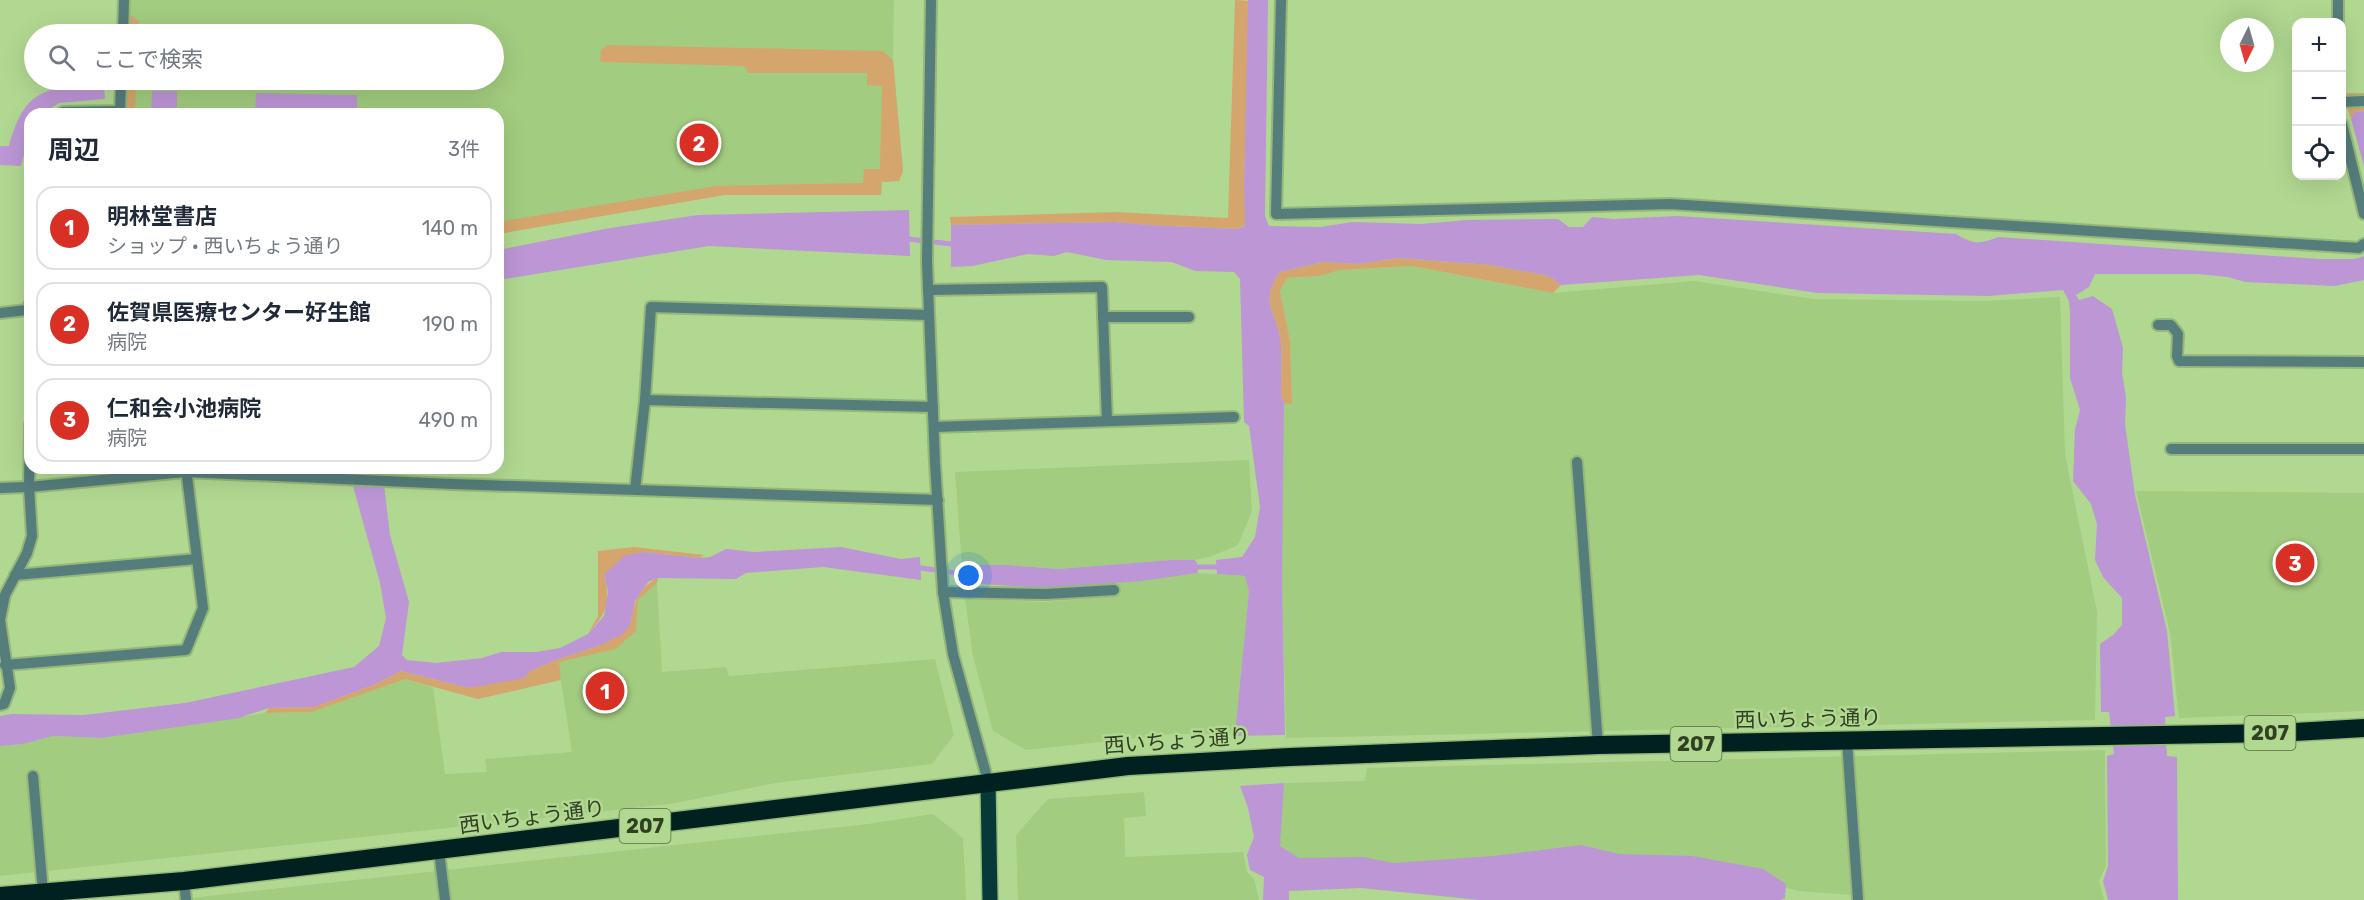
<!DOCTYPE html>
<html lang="ja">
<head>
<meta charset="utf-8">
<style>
	:root { --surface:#fff; --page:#f2f2f3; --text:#1f2937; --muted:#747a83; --line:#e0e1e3; --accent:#d93025 }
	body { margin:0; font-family:Rubik,"Noto Sans JP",sans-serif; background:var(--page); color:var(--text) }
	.controls { position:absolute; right:18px; top:18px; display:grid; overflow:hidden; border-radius:12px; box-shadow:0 6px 24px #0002 }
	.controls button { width:54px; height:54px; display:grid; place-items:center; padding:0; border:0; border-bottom:2px solid var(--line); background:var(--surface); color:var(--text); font:30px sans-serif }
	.compass { position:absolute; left:2220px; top:18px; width:54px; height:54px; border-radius:50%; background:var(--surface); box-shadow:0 6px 24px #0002; rotate:185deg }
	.you { position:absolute; left:969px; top:576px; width:21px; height:21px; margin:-15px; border:4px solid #fff; border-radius:50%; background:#1a73e8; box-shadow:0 0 0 9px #1a73e833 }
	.badge { display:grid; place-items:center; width:39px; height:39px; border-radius:50%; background:var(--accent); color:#fff; font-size:20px; font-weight:700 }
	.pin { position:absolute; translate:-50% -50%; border:3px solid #fff; box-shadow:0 2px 6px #0006 }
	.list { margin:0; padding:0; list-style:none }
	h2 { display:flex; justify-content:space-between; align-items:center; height:78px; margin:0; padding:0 24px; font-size:26px }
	h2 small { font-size:20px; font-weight:400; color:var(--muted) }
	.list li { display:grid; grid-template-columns:39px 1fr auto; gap:18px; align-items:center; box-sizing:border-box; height:84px; margin:0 12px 12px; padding:0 12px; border:2px solid var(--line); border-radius:18px }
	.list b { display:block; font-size:22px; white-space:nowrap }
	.list p { margin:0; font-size:20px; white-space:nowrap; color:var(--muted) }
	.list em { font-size:20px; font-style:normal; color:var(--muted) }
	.icon { flex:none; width:33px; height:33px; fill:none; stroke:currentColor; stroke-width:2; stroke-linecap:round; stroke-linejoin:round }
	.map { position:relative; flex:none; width:2364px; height:900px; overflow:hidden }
	.search { position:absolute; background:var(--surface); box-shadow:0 6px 24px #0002; left:24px; top:24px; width:480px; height:66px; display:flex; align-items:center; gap:15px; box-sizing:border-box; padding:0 21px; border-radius:33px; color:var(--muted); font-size:22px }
	.panel { position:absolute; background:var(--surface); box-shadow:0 6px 24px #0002; left:24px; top:108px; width:480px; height:366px; border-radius:18px }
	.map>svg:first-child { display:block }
</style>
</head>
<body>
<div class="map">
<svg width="2364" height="900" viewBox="0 0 2364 900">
	<rect width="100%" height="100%" fill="#b1d891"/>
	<g fill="#a2cc7f">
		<polygon points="130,0 894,0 893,60 903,171 899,181 882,182 881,195 724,195 498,234 498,114 125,114 126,80 494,80 494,34 128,34"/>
		<polygon points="1412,266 1553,293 1694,281 1813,299 1982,301 2060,297 2065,454 2097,612 2095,720 1286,738 1282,576 1282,482 1284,403 1292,403 1290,341 1280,291 1287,278 1319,276 1340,270"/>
		<polygon points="1249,460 1252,511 1238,545 1212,556 1195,560 1171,560 1058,569 1007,565 962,565 955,472"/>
		<polygon points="2136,491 2364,493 2364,711 2179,718 2170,633"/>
		<polygon points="1197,573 1246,576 1249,591 1236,734 1174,734 1026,750 993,731 973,656 965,599 1045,602 1111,597 1112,583"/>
		<polygon points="657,583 662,672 726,667 729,676 935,659 954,735 932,764 775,783 670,804 0,876 0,746 23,744 53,736 102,738 265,713 312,712 405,679 433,687 445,774 487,772 485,759 572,752 558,662 616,649 636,631 638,600"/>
		<polygon points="2105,750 2106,866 2099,881 2104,900 1855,900 1853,895 1798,891 1735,873 1390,871 1274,858 1284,783 1365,781 1367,768"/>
		<polygon points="1144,792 1146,816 1124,818 1125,857 1243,852 1247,872 1254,879 1259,900 1018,900 1016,835 1048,799"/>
		<polygon points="933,814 963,838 966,900 172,900 868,824"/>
	</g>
	<g fill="#d4a66d">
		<polygon points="1235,0 1249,1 1244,187 1246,225 1237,229 1147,225 1115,222 951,225 950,217 1116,212 1228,218"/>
		<polygon points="129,14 139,21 138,34 128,34"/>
		<polygon points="608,45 883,51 893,60 903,171 899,181 882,182 881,195 724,195 498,234 498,222 716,186 863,183 864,169 880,169 882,86 867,85 867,73 748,73 744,66 600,62 601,50"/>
		<polygon points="126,80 136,80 135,114 125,114"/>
		<polygon points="2343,93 2364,93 2364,111 2355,112 2351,119"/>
		<path d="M1399,258L1490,265L1549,276L1561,285L1553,293L1412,266L1340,270L1319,276L1287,278L1280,291L1290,341L1292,404L1284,403L1281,396C1281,379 1282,360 1281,343C1277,311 1258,304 1280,272L1323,262L1357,264Z"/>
		<path d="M634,547L704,555L700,558L643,552L604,575C611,604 607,612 588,634L598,616V551Z"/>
		<path d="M658,578L657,583L638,600L636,631L616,649L559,662L561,680L478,699L405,679L312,712L265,713L269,708L314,707L376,684L401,671L469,688L530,671L556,660L601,645L630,625C634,604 638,587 658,578Z"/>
	</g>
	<g fill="#bc96d5">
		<path d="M1248,0H1268L1265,216L1269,226L1321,227L1352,222L1421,224L1467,220L1558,219L1569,227H1583L1592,217L1613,219L1678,216L1956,234C1973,244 1979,245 1998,237L2319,259H2354L2364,256V280L2335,286L2245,282L2228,277L2197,274H2095L2089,287L2076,295L2079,300L2093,296L2112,309L2123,348L2122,373L2126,397L2125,424L2135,495L2167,631L2175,716L2165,717L2167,756L2177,757L2178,900H2108L2103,881L2108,866L2107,756L2114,754L2109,712H2101L2100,644L2113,635L2122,625V598L2103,577L2095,560L2097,524L2091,504L2073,481L2075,429L2080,410L2070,378V312L2069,301L2063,290L1989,296L1817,293L1699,275L1561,285L1549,276L1490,265L1399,258L1357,264L1323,262L1280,272C1258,304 1277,311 1281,343C1282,360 1281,379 1281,396L1284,403L1282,576L1285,735L1235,736L1249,591L1245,576L1217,574L1216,560L1242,557L1255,537L1260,507L1249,426L1244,422L1240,279L1234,272L1195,271L1172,262L1106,260L1067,252L1054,256L1028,254L972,266L951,267V225L1115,222L1148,225L1237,229L1245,226L1244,187Z"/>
		<path d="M80,83L104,85L105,99L59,103L42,114H30V133L21,166L0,165V146H9C22,100 34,91 80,83Z"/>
		<polygon points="152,91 177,91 177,114 151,114"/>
		<polygon points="256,93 357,95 357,114 255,114"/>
		<polygon points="2364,111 2364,166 2351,119 2355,112"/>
		<polygon points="909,210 910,256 709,246 498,280 498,250 610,228 698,215"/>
		<polygon points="348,468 382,468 390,535 409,602 402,655 407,660 436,663 482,658 501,652 536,652 560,648 588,634 604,616 608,592 604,575 624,556 643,552 700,558 710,557 726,549 754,552 841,547 901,559 920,557 921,580 823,567 746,573 736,579 658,578 648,582 635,601 630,625 623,634 601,645 556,660 530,671 524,678 469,688 401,671 376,684 314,707 269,708 239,718 102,738 53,736 23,744 0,746 0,716 12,714 84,715 185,703 354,667 379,646 386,618 380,583"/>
		<polygon points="1171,560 1195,560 1199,567 1197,573 1142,581 1047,588 963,583 962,565 1007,565 1058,569"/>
		<polygon points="1284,783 1280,846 1299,858 1363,857 1394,863 1493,856 1581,845 1619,854 1692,856 1763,869 1786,884 1785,898 1781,900 1480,900 1361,888 1289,891 1289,900 1263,900 1264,877 1250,870 1247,855 1254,837 1248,808 1240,786"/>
	</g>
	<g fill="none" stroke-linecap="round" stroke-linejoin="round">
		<g stroke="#bc96d5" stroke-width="5">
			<polyline points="909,239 951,244"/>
			<polyline points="1199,567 1215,567"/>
			<polyline points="921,568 963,574"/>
		</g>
		<defs>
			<g id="minor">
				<polyline points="931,0 927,262 935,463 943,592 953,654 988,781"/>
				<polyline points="1281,0 1276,214 1670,204 2359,248 2364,244"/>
				<polyline points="2338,22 2338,0"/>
				<polyline points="123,34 124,0"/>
				<polyline points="2342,102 2364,101"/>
				<polyline points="61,114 63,112 120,111"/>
				<polyline points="120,114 121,80"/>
				<polyline points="2342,124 2364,214"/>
				<polyline points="928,290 1102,287 1107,421"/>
				<polyline points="0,313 27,310 30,303"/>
				<polyline points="1103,317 1189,317"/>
				<polyline points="2158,325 2171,325 2178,334 2177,356 2179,361 2364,362"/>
				<polyline points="645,400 933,407"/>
				<polyline points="934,427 1234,417"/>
				<polyline points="2171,449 2364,449"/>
				<polyline points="1577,462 1598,745"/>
				<polyline points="0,488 29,487 185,472 452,484 938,500"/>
				<polyline points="635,490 645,400 651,307 929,315"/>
				<polyline points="15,575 197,559"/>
				<polyline points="943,592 1046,594 1114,590"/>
				<polyline points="5,665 186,650 203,608 186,468"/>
				<polyline points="0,705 4,704 10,688 0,620 5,595 27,553 32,536 29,487 30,424"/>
				<polyline points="1847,741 1858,900"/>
				<polyline points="33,776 43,892"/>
				<polyline points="439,851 445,900"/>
				<polyline points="184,881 186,900"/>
			</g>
			<polyline id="major" points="988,781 990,900"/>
			<polyline id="highway" points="0,896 184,881 1128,766 1290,757 1598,745 2276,733 2364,728"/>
		</defs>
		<use href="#minor" stroke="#95b779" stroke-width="14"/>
		<use href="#major" stroke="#95b779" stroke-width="18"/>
		<use href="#highway" stroke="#95b779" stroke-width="21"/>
		<use href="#minor" stroke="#557d7b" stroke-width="10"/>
		<use href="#major" stroke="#063938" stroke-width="15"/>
		<use href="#highway" stroke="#002120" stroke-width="18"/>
	</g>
	<g text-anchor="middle" stroke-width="5" stroke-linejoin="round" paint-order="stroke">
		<g fill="#b1d891" stroke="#576e44" stroke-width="1.5">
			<rect x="2244.5" y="716" width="51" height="34" rx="4.5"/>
			<rect x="1670.5" y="727" width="51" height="34" rx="4.5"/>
			<rect x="619.5" y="809" width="51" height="34" rx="4.5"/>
		</g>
		<g font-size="20" font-weight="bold" fill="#314023">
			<text x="2270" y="740">207</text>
			<text x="1696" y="751">207</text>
			<text x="645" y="833">207</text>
		</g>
		<g font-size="21" fill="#314023" stroke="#b1d891">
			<text transform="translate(1808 719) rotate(-1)" y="7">西いちょう通り</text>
			<text transform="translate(1177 741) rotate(-4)" y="7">西いちょう通り</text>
			<text transform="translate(532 817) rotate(-7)" y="7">西いちょう通り</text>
		</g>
	</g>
</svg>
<div class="controls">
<button>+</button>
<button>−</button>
<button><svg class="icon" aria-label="locate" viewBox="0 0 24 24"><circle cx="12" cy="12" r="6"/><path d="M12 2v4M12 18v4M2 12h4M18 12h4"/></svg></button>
</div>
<svg class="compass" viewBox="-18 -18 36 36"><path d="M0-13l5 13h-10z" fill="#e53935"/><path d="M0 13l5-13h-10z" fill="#747a83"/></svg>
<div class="you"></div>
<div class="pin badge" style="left:605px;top:691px">1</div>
<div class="pin badge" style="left:699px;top:143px">2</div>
<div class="pin badge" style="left:2295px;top:563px">3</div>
<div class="search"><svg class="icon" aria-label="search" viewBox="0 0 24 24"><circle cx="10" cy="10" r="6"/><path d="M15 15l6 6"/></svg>ここで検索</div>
<section class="panel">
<h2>周辺<small>3件</small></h2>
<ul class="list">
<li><span class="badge">1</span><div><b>明林堂書店</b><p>ショップ · 西いちょう通り</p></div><em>140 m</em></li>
<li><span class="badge">2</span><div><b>佐賀県医療センター好生館</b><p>病院</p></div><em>190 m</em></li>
<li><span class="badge">3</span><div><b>仁和会小池病院</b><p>病院</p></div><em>490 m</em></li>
</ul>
</section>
</div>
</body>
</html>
